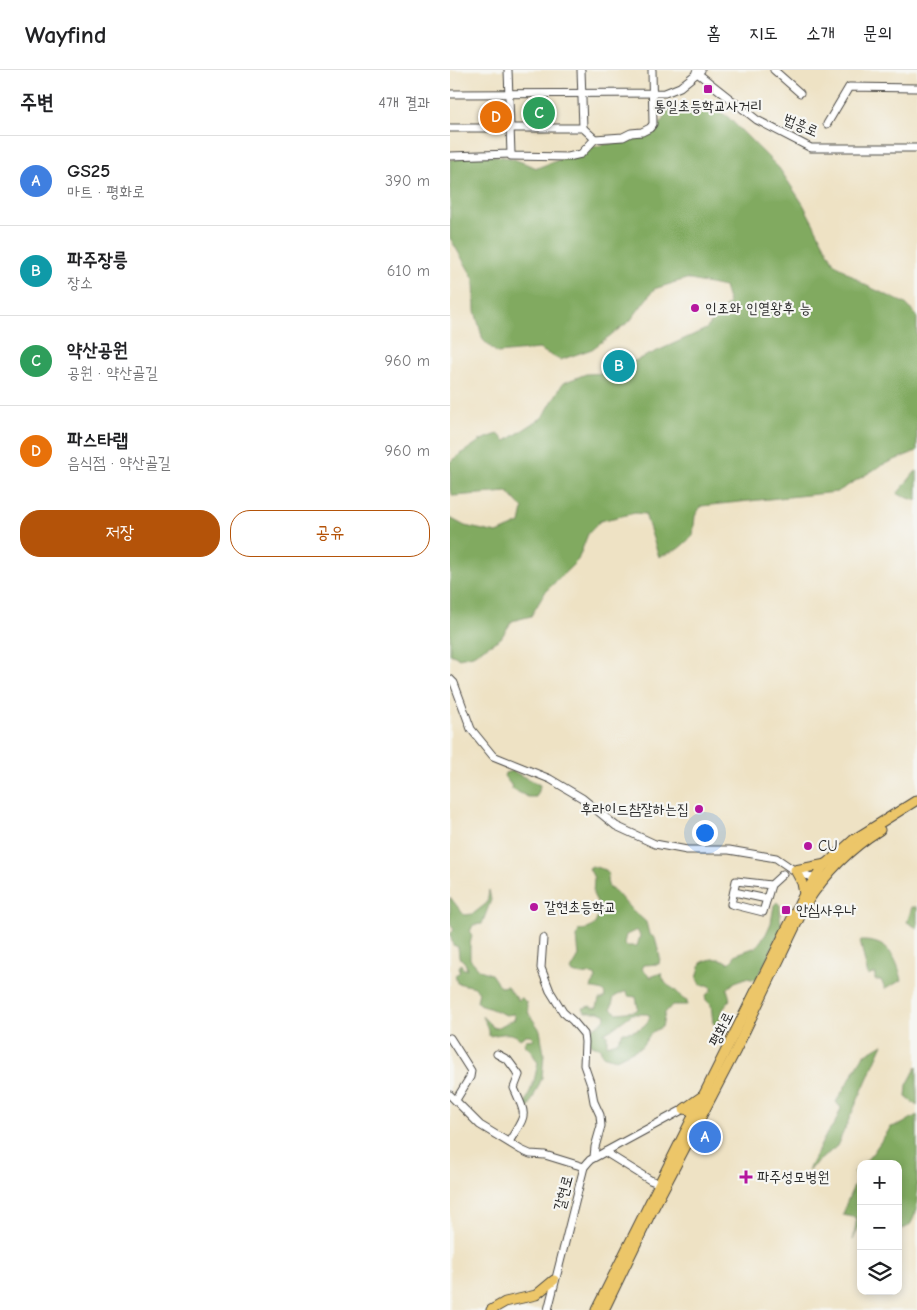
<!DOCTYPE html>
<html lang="ko">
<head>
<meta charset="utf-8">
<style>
	:root { --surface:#fff; --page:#f6f6f6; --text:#202124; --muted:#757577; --line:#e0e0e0; --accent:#b45309 }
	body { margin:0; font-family:"Comic Neue","Poor Story",sans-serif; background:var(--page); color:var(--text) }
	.controls { position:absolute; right:15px; bottom:15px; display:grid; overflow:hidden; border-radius:10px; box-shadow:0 2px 8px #0003 }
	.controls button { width:45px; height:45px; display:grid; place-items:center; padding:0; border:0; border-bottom:1px solid var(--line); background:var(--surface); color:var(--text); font:25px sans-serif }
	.you { position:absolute; left:254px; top:762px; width:18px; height:18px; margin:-12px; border:4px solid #fff; border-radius:50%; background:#1a73e8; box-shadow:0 0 0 8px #1a73e833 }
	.badge { display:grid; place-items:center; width:32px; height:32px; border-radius:50%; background:var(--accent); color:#fff; font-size:16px; font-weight:700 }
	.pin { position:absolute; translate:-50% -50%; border:2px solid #fff; box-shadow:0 1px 5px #0006 }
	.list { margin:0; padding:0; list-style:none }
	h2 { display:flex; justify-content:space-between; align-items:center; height:65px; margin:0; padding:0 20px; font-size:21px }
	h2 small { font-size:16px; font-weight:400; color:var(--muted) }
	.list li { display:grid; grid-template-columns:32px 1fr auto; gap:15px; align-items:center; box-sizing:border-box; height:90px; padding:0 20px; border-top:1px solid var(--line) }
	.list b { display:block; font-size:19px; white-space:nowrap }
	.list p { margin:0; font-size:16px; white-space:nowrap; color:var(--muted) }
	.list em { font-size:16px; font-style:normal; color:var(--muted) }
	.actions { display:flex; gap:10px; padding:15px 20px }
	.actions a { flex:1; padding:11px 0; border:1px solid var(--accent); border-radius:20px; text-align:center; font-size:18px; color:var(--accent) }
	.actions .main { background:var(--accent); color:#fff }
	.icon { flex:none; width:28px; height:28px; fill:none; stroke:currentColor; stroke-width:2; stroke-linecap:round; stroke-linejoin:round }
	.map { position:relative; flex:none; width:467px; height:1240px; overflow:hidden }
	header { display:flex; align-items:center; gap:30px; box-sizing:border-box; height:70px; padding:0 25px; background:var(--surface); border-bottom:1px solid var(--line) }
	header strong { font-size:24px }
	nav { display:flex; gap:28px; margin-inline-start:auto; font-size:18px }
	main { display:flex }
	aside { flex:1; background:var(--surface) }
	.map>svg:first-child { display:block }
</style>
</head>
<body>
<header>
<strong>Wayfind</strong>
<nav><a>홈</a><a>지도</a><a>소개</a><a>문의</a></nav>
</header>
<main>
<aside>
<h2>주변<small>4개 결과</small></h2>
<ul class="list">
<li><span class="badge" style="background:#3f7fe0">A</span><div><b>GS25</b><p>마트 · 평화로</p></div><em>390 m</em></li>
<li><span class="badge" style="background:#0f9aa8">B</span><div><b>파주장릉</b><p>장소</p></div><em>610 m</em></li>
<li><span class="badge" style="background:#2e9e5b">C</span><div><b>약산공원</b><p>공원 · 약산골길</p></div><em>960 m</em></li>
<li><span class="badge" style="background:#e8710a">D</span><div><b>파스타랩</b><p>음식점 · 약산골길</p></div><em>960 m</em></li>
</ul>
<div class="actions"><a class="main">저장</a><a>공유</a></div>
</aside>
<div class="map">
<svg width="467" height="1240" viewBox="0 0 467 1240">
	<rect width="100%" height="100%" fill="#f6f6f2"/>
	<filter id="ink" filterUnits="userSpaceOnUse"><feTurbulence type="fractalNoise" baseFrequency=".02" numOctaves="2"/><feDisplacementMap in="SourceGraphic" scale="10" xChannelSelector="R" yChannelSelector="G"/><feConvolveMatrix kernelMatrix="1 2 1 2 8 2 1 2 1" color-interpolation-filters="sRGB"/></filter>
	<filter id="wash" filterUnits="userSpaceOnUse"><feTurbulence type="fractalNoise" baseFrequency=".0096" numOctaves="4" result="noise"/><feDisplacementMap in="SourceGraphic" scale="20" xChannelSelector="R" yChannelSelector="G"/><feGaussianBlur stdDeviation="1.12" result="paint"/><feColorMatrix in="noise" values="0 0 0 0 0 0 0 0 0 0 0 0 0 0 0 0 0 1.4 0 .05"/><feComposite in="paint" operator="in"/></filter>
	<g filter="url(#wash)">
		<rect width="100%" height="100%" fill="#eee2c4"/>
		<polygon fill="#a2c46d" stroke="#66784c" points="83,30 94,30 95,56 83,56"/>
		<g fill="#81aa60" stroke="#566a46" fill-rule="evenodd">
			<polygon points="259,35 278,47 329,98 353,134 384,193 415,215 456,234 467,246 467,381 432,395 387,422 251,436 245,446 243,466 228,479 209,487 195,444 185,443 150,451 138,464 128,490 96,521 81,546 62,551 51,568 23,585 9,588 0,584 0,448 15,456 47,463 70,453 73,439 58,422 3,426 0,420 0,392 2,390 31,370 48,364 56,371 93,347 113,313 136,304 158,303 223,274 256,259 279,233 274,217 236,209 204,219 180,251 142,279 110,290 89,279 47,283 33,270 25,241 24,209 0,168 0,90 30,84 61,88 87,98 146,76 176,71 208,58 218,40"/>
			<polygon points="467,401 467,431 447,424 465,402"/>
			<polygon points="62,701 90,715 89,721 86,727 78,727 62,719 61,715 54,706 55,703"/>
			<path d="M142,796L156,800L158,803L157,811L159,818L165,821L179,837L196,852L199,864L205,868L210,887L209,894L194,895L192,899L200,907L211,903C217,920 219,913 228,923C231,927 232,929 237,931V935H222L215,943L212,957L202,962L191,977L166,989L152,985L150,978L140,974L138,967L140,960C146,956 154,953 156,945L149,942H135L133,938L140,936L143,938L147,937L149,929H153L155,926C154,918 147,921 141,918L142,915L146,909L145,905C137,903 129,906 123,903L121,900L129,886L127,867L129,860C146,859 146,853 150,838L143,824L144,808L139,798ZM187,860L190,866L187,876H176L174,873L176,865ZM174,922H177L178,926L186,927L188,938L186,941L167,943L161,939L164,927ZM182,944H197L200,946C197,958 184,962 173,962L167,972L157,975V964L154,962L161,960Z"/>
			<path d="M39,820L41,830L32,854L23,855L20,862L22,866L20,874V889L30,900L41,904L50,917L57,916L68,930L72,928L76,932L79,944L90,960L94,984L92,1008L78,1039L76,1037V1032L84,1011L88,993L81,981L74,974L76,970L84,969L80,965H76L70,969C61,960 49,965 39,966V961L32,946L44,958C53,956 57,952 65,949L64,944L56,945L29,934L27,931L29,922L25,917L7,913L5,905L10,902L9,897L11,894L13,899H17L15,893L9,887L8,877L3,875L0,864L4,860L0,854V827L14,845L23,844L37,833Z"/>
			<path d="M327,832L330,835V847L332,857L307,910L296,908L285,912L277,919C281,932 281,929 274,938C270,943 270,950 269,955L266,956L263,953L261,935L256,930L255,926L261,921V917L258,915H251L247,908L251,893C260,888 271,887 279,893L284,888V885L306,877L316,864L321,853L324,835Z"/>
			<polygon points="462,837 467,837 467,858 457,852"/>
			<path d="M410,871C438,870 446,886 452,910L435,919L431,910H425V903L418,906Z"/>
			<polygon points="433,974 387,1076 358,1100 377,1063 385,1053 391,1038 386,1032 414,985"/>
			<polygon points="467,996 467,1036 456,1027 457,1015"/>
			<path d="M467,1045V1140C461,1152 463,1157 448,1160V1094H413L422,1084L441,1057L452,1054Z"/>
			<polygon points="411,1097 411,1152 403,1170 407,1148 393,1145 396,1134 406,1111 404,1102"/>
		</g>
	</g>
	<g filter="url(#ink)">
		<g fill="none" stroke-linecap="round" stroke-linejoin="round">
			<defs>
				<g id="minor">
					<polyline points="131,0 133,58"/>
					<polyline points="324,0 350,23"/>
					<polyline points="246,2 307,50 361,78 467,78"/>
					<polyline points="0,24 215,23 230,17 251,0"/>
					<polyline points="377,54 399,17 467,18"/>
					<polyline points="0,58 133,58 145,69"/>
					<polyline points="61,84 61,86 118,87 131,84 145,69 173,67 181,63 192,62 200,58 203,54 202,0"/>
					<polyline points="0,86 61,84 58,0"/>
					<polyline points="0,609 4,613 21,659 43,686 100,709 132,728 166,756 205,774 237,780 279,780 326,788 342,799 368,810"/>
					<polyline points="321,815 286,811 281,834 313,842 321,815 333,804"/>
					<polyline points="284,822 317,829"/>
					<polyline points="93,868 91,898 100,921 113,942 123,951 134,964 135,972 134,995 141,1015 144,1032 150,1045 151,1056 145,1077 144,1087"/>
					<polyline points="0,968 21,1001 20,1007 6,1030"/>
					<path d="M47,984L58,990L69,1005L64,1018C78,1049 76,1043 59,1072"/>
					<polyline points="0,1025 30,1055 71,1080 80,1084 95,1085 134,1097"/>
					<polyline points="155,1082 200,1110 213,1115"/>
					<polyline points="98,1240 134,1097 140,1090 234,1039"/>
				</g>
				<g id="major">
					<polyline points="354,824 352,813 345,800 376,794"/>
					<polyline points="243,1045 240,1040 234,1039 251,1027"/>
					<polyline points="41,1240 55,1232 86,1225 104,1210"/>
					<polyline points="146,1240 354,824 373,797 403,770 467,730"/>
					<path d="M154,1240L199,1147L285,982L356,834C376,803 399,779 430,760"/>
				</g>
			</defs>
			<use href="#minor" stroke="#484642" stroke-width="9"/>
			<use href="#major" stroke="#484642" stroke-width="11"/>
			<use href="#minor" stroke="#fff" stroke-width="7"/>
			<use href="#major" stroke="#ecc669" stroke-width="9"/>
		</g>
	</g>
	<g fill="#b5179e" stroke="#f6f6f2" stroke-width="2">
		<rect x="253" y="14" width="10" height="10" rx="2.5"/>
		<circle cx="245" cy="238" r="5"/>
		<circle cx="249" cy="739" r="5"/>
		<circle cx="358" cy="776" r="5"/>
		<circle cx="84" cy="837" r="5"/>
		<rect x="331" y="835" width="10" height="10" rx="2.5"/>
		<path d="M293.5 1099.5h5v5h5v5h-5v5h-5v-5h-5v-5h5z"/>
	</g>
	<g text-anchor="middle" stroke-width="4.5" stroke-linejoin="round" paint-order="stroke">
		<g font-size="15" fill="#2b2b2b" stroke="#f6f6f2" text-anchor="start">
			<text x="258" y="41" text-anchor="middle">통일초등학교사거리</text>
			<text x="255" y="243">인조와 인열왕후 능</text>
			<text x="239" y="744" text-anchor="end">후라이드참잘하는집</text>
			<text x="368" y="781">CU</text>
			<text x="94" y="842">갈현초등학교</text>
			<text x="346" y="845">안심사우나</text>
			<text x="307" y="1112">파주성모병원</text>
		</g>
		<g font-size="15" fill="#2b2b2b" stroke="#f6f6f2">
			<text transform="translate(351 55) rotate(23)" y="5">법흥로</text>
			<text transform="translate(271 959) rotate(-64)" y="5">평화로</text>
			<text transform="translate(113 1123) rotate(-75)" y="5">갈현로</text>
		</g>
	</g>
</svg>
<div class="controls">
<button>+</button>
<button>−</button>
<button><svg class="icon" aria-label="layers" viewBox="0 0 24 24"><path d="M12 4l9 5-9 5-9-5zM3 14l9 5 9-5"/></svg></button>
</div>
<div class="you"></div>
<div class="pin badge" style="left:255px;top:1067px;background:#3f7fe0">A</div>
<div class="pin badge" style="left:169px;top:296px;background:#0f9aa8">B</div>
<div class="pin badge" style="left:89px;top:43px;background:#2e9e5b">C</div>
<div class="pin badge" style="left:46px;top:47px;background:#e8710a">D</div>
</div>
</main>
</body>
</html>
